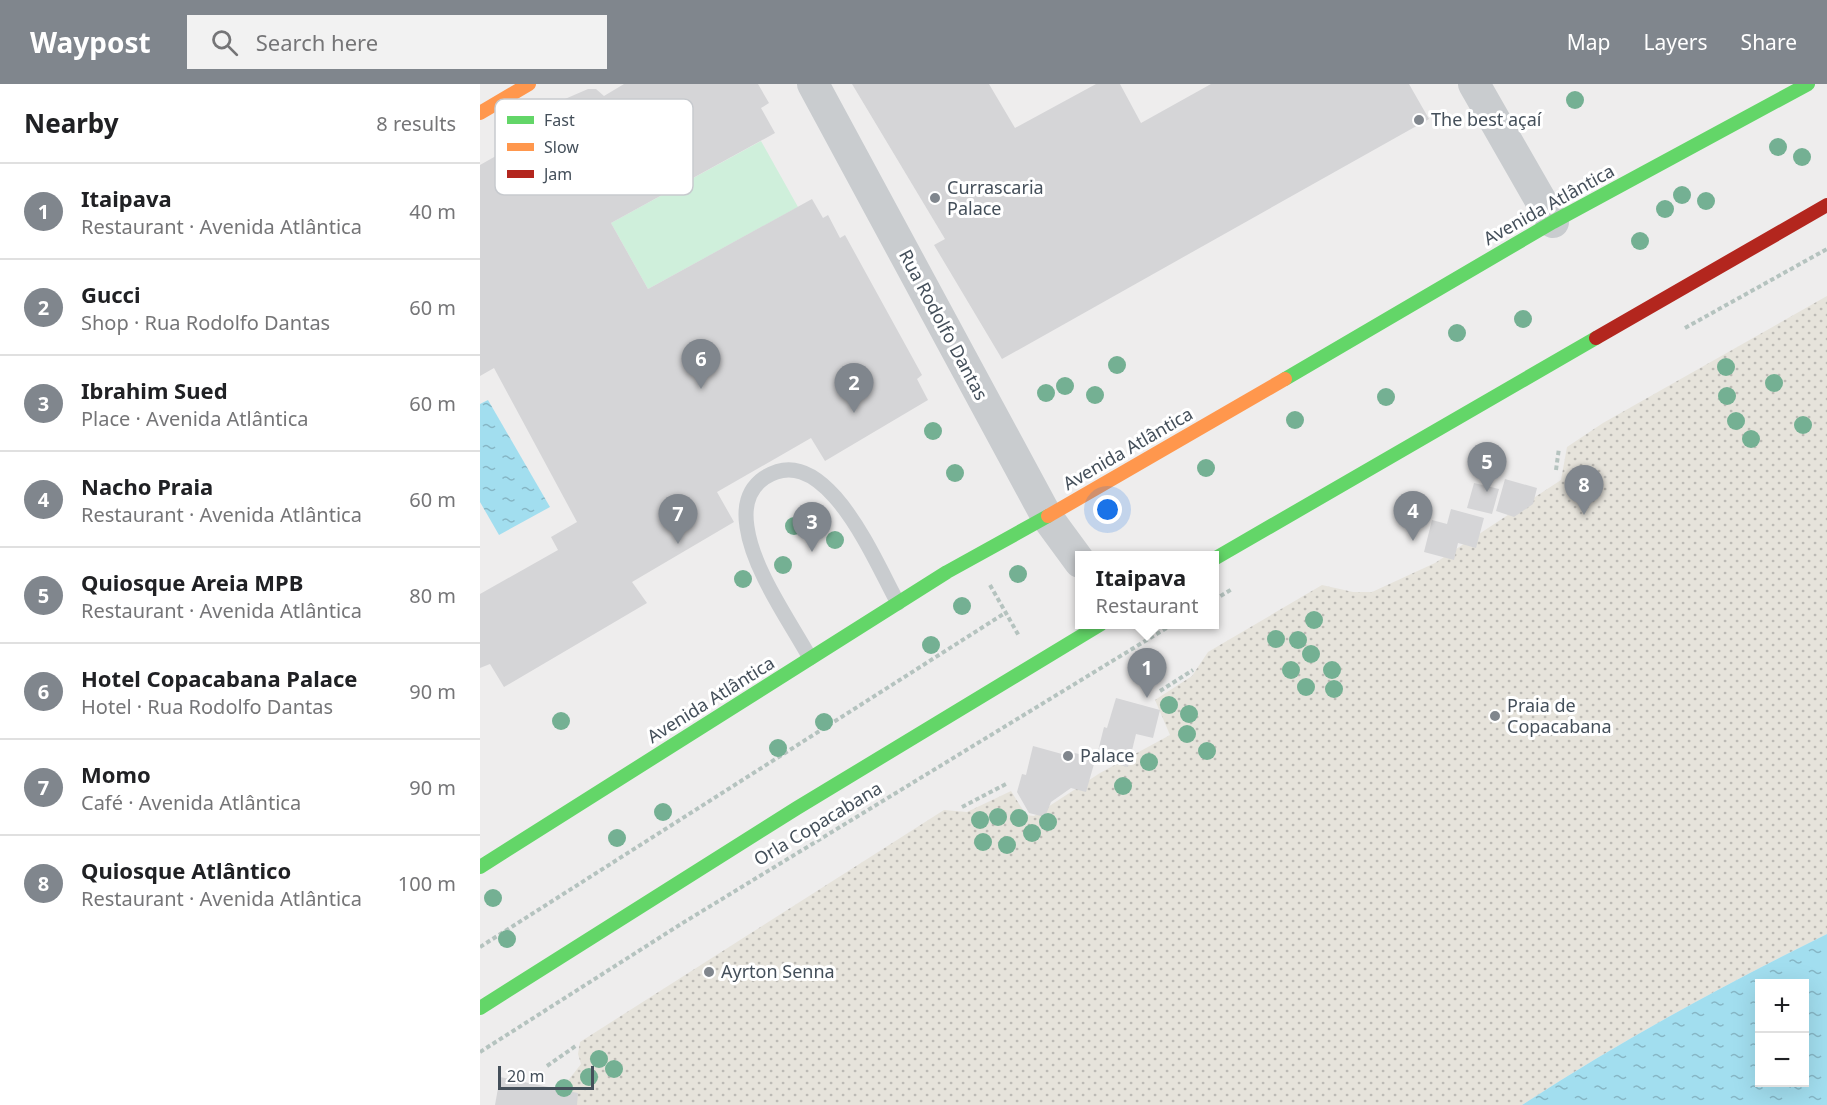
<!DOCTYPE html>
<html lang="en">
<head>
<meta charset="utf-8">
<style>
	:root { --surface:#fff; --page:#f2f2f2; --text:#202124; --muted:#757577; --line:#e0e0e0; --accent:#80868d }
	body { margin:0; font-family:"Noto Sans",sans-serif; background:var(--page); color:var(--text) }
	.controls { position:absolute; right:18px; bottom:18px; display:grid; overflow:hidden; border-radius:0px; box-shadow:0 6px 24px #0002 }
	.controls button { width:54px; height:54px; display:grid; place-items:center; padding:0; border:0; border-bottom:2px solid var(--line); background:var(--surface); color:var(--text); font:30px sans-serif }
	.scale { position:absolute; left:18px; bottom:15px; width:96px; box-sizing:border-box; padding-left:6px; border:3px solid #444f5a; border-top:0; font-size:16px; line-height:21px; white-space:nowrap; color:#444f5a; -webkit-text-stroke:4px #fff; paint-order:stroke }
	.you { position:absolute; left:628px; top:426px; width:21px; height:21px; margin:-15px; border:4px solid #fff; border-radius:50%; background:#1a73e8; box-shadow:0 0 0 9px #1a73e833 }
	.badge { display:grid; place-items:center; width:39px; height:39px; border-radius:50%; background:var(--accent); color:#fff; font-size:20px; font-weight:700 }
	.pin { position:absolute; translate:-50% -50px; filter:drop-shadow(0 2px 3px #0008) }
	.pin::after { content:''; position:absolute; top:32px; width:21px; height:18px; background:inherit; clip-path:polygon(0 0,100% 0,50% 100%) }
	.popup { position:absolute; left:595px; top:467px; width:144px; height:78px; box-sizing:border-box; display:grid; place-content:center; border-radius:0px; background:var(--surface); filter:drop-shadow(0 2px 4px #0005); font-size:20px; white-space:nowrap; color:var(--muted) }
	.popup b { font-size:22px; color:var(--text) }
	.popup::after { content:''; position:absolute; left:50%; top:100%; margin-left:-12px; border:12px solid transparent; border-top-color:var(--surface) }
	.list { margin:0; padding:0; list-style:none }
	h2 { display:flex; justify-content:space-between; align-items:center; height:78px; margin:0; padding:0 24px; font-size:26px }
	h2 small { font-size:20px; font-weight:400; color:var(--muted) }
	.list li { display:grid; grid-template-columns:39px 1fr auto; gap:18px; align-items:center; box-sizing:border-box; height:96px; padding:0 24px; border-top:2px solid var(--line) }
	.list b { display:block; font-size:22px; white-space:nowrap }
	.list p { margin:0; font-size:20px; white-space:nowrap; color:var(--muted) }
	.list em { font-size:20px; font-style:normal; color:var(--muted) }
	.icon { flex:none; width:33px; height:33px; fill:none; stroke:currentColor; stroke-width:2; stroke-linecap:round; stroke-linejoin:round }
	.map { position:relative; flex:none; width:1347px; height:1021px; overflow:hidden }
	header { display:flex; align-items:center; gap:36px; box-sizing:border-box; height:84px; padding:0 30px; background:var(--accent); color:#fff }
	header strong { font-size:28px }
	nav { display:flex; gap:33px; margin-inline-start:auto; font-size:21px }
	.search { width:420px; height:54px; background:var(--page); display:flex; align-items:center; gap:15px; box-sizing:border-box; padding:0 21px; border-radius:0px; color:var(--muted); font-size:22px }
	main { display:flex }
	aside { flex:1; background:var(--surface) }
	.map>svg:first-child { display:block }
</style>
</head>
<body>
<header>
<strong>Waypost</strong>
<div class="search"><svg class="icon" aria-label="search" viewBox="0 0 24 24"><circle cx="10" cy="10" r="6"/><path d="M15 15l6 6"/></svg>Search here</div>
<nav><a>Map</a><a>Layers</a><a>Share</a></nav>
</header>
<main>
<aside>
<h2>Nearby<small>8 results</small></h2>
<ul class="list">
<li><span class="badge">1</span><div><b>Itaipava</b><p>Restaurant · Avenida Atlântica</p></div><em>40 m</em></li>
<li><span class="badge">2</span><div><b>Gucci</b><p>Shop · Rua Rodolfo Dantas</p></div><em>60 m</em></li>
<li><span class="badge">3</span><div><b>Ibrahim Sued</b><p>Place · Avenida Atlântica</p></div><em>60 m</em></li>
<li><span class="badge">4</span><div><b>Nacho Praia</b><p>Restaurant · Avenida Atlântica</p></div><em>60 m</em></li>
<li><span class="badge">5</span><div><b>Quiosque Areia MPB</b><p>Restaurant · Avenida Atlântica</p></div><em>80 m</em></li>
<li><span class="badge">6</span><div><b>Hotel Copacabana Palace</b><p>Hotel · Rua Rodolfo Dantas</p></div><em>90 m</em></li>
<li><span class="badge">7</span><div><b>Momo</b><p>Café · Avenida Atlântica</p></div><em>90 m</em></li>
<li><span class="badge">8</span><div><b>Quiosque Atlântico</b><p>Restaurant · Avenida Atlântica</p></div><em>100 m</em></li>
</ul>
</aside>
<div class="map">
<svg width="1347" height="1021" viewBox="0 0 1347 1021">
	<defs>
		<pattern id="sand-dots" width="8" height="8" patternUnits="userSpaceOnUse" patternTransform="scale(1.5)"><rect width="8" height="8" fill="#e6e3db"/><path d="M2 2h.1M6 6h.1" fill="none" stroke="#bcbab5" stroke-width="1.8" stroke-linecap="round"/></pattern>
		<pattern id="water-ripples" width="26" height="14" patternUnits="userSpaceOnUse" patternTransform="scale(1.5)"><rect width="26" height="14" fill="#a2deef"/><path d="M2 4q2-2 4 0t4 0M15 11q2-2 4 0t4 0" fill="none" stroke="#86b6c5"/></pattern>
	</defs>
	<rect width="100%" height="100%" fill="#eeeded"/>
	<path fill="url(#sand-dots)" d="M1347,212V850C1242,902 1140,957 1042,1021H69L101,980L98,970L100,958L464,726L487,728L531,707L546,731L554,732L620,689L690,651L675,616L712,592L728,568L842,501L873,508H892L955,479L1081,396L1087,363L1123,339Z"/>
	<polygon fill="#cfefdb" points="281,57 318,123 168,205 131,139"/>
	<g fill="url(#water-ripples)" fill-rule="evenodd">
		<polygon points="8,316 70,423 19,451 0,418 0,320"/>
		<path d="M1347,850V1021H1042C1140,957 1242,902 1347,850ZM1280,900H1324V998H1280Z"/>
	</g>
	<g fill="#d5d5d7">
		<polygon points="144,0 278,0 289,19 281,24 295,49 131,139 168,205 332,115 343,134 348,131 360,154 365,151 442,291 437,295 448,316 345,377 331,354 237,408 254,438 152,498 167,519 24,603 10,580 0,584 0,510 78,466 71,453 97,438 14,284 0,292 0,81 46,55 48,40 78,18 108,5 116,5 124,12"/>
		<polygon points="372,0 509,0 535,44 616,0 640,0 661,39 731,0 929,0 949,35 522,275 454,161 465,155"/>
		<polygon points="1025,395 1057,404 1053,420 1034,433 1016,427"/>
		<polygon points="994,399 1019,405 1012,430 987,424"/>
		<polygon points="971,425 1004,434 996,464 978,459 974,476 944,468 952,436 967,440"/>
		<polygon points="636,614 680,626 673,654 656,650 648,683 616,675 624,643 627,644"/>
		<polygon points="553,662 582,670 583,667 616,673 606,708 591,704 571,718 565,733 549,729 537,708 542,690 546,691"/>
		<polygon points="20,993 98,1009 97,1021 15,1021"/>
	</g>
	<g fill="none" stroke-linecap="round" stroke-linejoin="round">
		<g stroke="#b5c3bf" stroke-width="4" stroke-dasharray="4.5 3" stroke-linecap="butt">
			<polyline points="1205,244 1347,165"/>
			<polyline points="1076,386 1079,364"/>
			<polyline points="510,501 539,552"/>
			<polyline points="734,516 752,505"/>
			<polyline points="680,607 713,586"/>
			<polyline points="482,723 526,700"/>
			<polyline points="0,863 525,529"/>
			<polyline points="0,968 201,840 693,540"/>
			<polyline points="67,982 97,961"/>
		</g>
		<path stroke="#c9cccf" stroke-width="15" d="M330,574C309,536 273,486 267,443C264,424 267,406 284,394C345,353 395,478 418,519"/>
		<g stroke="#c9cccf" stroke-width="32">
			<polyline points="333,0 567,433 600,478"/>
			<polyline points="994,0 1073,138"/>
		</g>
		<g stroke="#63d668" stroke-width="14">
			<polyline points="805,295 1073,138 1328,0"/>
			<polyline points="734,475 1116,254"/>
			<polyline points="0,783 467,488 568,432"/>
			<polyline points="0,924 317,724 621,540"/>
		</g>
		<g stroke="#ff974d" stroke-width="14">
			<polyline points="0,29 49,0"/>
			<polyline points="568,432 805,295"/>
		</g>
		<polyline stroke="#b3261e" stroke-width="14" points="1116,254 1347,121"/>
	</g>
	<g fill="#74b093">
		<circle cx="1095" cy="16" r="9"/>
		<circle cx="1298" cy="63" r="9"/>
		<circle cx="1322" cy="73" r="9"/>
		<circle cx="1202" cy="111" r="9"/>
		<circle cx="1226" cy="117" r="9"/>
		<circle cx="1185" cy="125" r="9"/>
		<circle cx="1160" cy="157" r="9"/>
		<circle cx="1043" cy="235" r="9"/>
		<circle cx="977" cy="249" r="9"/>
		<circle cx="637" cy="281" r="9"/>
		<circle cx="1246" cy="283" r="9"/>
		<circle cx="1294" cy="299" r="9"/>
		<circle cx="585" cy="302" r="9"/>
		<circle cx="566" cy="309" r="9"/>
		<circle cx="615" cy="311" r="9"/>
		<circle cx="1247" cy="312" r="9"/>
		<circle cx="906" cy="313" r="9"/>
		<circle cx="815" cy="336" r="9"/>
		<circle cx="1256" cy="337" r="9"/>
		<circle cx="1323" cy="341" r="9"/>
		<circle cx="453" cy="347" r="9"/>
		<circle cx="1271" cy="355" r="9"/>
		<circle cx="726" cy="384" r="9"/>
		<circle cx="475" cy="389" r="9"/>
		<circle cx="314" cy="442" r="9"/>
		<circle cx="355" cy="456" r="9"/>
		<circle cx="303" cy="481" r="9"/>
		<circle cx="538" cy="490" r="9"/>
		<circle cx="263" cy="495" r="9"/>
		<circle cx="482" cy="522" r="9"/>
		<circle cx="834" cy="536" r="9"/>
		<circle cx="796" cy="555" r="9"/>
		<circle cx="818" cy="556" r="9"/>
		<circle cx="451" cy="561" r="9"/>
		<circle cx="831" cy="570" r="9"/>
		<circle cx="811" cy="586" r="9"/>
		<circle cx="852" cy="586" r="9"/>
		<circle cx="826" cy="603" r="9"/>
		<circle cx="854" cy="605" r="9"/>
		<circle cx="689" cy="621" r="9"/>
		<circle cx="709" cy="630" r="9"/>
		<circle cx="81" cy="637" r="9"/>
		<circle cx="344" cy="638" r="9"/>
		<circle cx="707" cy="650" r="9"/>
		<circle cx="298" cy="664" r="9"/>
		<circle cx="727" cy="667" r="9"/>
		<circle cx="669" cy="678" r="9"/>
		<circle cx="643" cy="702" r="9"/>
		<circle cx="183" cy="728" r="9"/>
		<circle cx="518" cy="733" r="9"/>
		<circle cx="539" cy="734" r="9"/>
		<circle cx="500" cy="736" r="9"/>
		<circle cx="568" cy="738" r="9"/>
		<circle cx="552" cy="749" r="9"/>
		<circle cx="137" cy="754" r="9"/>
		<circle cx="503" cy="758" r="9"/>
		<circle cx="527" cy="761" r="9"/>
		<circle cx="13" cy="814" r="9"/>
		<circle cx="27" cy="855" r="9"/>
		<circle cx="119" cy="975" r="9"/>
		<circle cx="134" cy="985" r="9"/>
		<circle cx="109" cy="993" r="9"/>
		<circle cx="84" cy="1004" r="9"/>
	</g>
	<g fill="#80868d" stroke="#fff" stroke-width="2">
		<circle cx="939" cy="36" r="6"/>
		<circle cx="455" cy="114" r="6"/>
		<circle cx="1015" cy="632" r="6"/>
		<circle cx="588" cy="672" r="6"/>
		<circle cx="229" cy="888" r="6"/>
	</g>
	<g text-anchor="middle" stroke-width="6" stroke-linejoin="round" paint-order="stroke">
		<g font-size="18" fill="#444f5a" stroke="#fff" text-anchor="start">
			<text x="951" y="42">The best açaí</text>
			<text x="467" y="110">Currascaria<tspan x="467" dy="21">Palace</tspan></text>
			<text x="1027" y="628">Praia de<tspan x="1027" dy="21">Copacabana</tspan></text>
			<text x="600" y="678">Palace</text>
			<text x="241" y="894">Ayrton Senna</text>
		</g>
		<g font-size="18" fill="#444f5a" stroke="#fff">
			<text transform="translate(1069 121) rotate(-29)" y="6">Avenida Atlântica</text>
			<text transform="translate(463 241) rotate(62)" y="6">Rua Rodolfo Dantas</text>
			<text transform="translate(648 365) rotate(-30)" y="6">Avenida Atlântica</text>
			<text transform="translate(231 616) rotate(-32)" y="6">Avenida Atlântica</text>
			<text transform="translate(338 740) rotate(-31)" y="6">Orla Copacabana</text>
		</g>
	</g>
	<rect x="15" y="15" width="198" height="96" rx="9" fill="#fff" stroke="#c7cace" stroke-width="1.5"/>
	<rect x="27" y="32" width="27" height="8" fill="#63d668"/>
	<rect x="27" y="59" width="27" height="8" fill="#ff974d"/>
	<rect x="27" y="86" width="27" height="8" fill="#b3261e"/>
	<g font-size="16" fill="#444f5a">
		<text x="64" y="42">Fast</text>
		<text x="64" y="69">Slow</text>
		<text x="64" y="96">Jam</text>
	</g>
</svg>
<div class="controls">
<button>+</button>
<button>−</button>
</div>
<div class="scale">20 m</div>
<div class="you"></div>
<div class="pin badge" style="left:667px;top:614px">1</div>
<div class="popup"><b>Itaipava</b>Restaurant</div>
<div class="pin badge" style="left:374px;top:329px">2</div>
<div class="pin badge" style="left:332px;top:468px">3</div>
<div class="pin badge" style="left:933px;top:457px">4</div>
<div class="pin badge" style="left:1007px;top:408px">5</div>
<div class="pin badge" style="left:221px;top:305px">6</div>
<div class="pin badge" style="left:198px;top:460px">7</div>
<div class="pin badge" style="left:1104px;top:431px">8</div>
</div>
</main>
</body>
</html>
